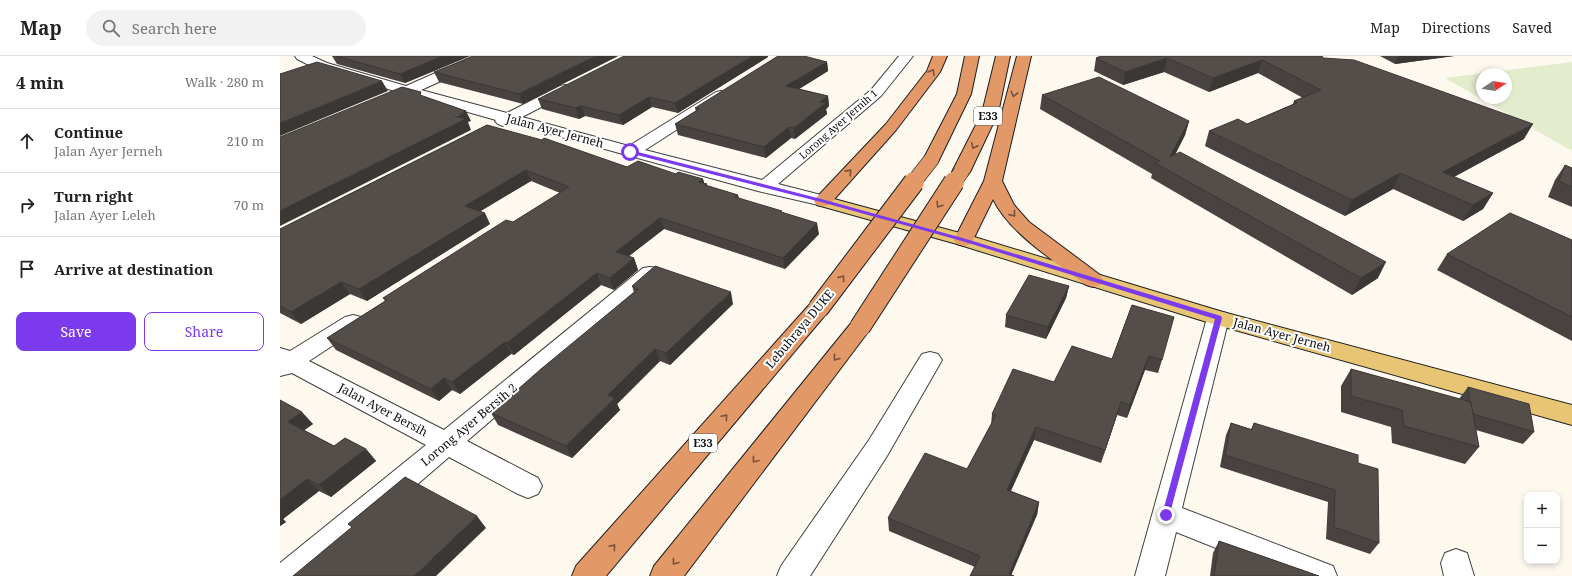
<!DOCTYPE html>
<html lang="en">
<head>
<meta charset="utf-8">
<style>
	:root { --surface:#fff; --page:#f2f2f2; --text:#222; --muted:#767676; --line:#e0e0e0; --accent:#7c3aed }
	body { margin:0; font-family:"Noto Serif",serif; background:var(--page); color:var(--text) }
	.controls { position:absolute; right:12px; bottom:12px; display:grid; overflow:hidden; border-radius:8px; box-shadow:0 2px 6px #0003 }
	.controls button { width:36px; height:36px; display:grid; place-items:center; padding:0; border:0; border-bottom:1px solid var(--line); background:var(--surface); color:var(--text); font:20px sans-serif }
	.compass { position:absolute; left:1196px; top:12px; width:36px; height:36px; border-radius:50%; background:var(--surface); box-shadow:0 2px 6px #0003; rotate:78deg }
	.stop { position:absolute; width:12px; height:12px; margin:-9px; border:3px solid #7c3aed; border-radius:50%; background:#fff }
	.stop.end { background:#7c3aed; border-color:#fff; box-shadow:0 1px 4px #0008 }
	.list { margin:0; padding:0; list-style:none }
	h2 { display:flex; justify-content:space-between; align-items:center; height:52px; margin:0; padding:0 16px; font-size:17px }
	h2 small { font-size:13px; font-weight:400; color:var(--muted) }
	.list li { display:grid; grid-template-columns:26px 1fr auto; gap:12px; align-items:center; box-sizing:border-box; height:64px; padding:0 16px; border-top:1px solid var(--line) }
	.list b { display:block; font-size:15px; white-space:nowrap }
	.list p { margin:0; font-size:13px; white-space:nowrap; color:var(--muted) }
	.list em { font-size:13px; font-style:normal; color:var(--muted) }
	.actions { display:flex; gap:8px; padding:12px 16px }
	.actions a { flex:1; padding:9px 0; border:1px solid var(--accent); border-radius:8px; text-align:center; font-size:14px; color:var(--accent) }
	.actions .main { background:var(--accent); color:#fff }
	.icon { flex:none; width:22px; height:22px; fill:none; stroke:currentColor; stroke-width:2; stroke-linecap:round; stroke-linejoin:round }
	.map { position:relative; flex:none; width:1292px; height:520px; overflow:hidden }
	header { display:flex; align-items:center; gap:24px; box-sizing:border-box; height:56px; padding:0 20px; background:var(--surface); border-bottom:1px solid var(--line) }
	header strong { font-size:19px }
	nav { display:flex; gap:22px; margin-inline-start:auto; font-size:14px }
	.search { width:280px; height:36px; background:var(--page); display:flex; align-items:center; gap:10px; box-sizing:border-box; padding:0 14px; border-radius:22px; color:var(--muted); font-size:15px }
	main { display:flex }
	aside { flex:1; background:var(--surface) }
	.map>svg:first-child { display:block }
</style>
</head>
<body>
<header>
<strong>Map</strong>
<div class="search"><svg class="icon" aria-label="search" viewBox="0 0 24 24"><circle cx="10" cy="10" r="6"/><path d="M15 15l6 6"/></svg>Search here</div>
<nav><a>Map</a><a>Directions</a><a>Saved</a></nav>
</header>
<main>
<aside>
<h2>4 min<small>Walk · 280 m</small></h2>
<ul class="list">
<li><svg class="icon" aria-label="ahead" viewBox="0 0 24 24"><path d="M12 20V5M6 11l6-6 6 6"/></svg><div><b>Continue</b><p>Jalan Ayer Jerneh</p></div><em>210 m</em></li>
<li><svg class="icon" aria-label="right" viewBox="0 0 24 24"><path d="M7 20v-9h11M14 6l5 5-5 5"/></svg><div><b>Turn right</b><p>Jalan Ayer Leleh</p></div><em>70 m</em></li>
<li><svg class="icon" aria-label="arrive" viewBox="0 0 24 24"><path d="M6 21V4h12l-3 4 3 4H6"/></svg><div><b>Arrive at destination</b></div></li>
</ul>
<div class="actions"><a class="main">Save</a><a>Share</a></div>
</aside>
<div class="map">
<svg width="1292" height="520" viewBox="0 0 1292 520">
	<rect width="100%" height="100%" fill="#fdf9ef"/>
	<path fill="#e3eccd" fill-rule="evenodd" d="M1292,6V95L1165,22ZM1202,18H1226V42H1202Z"/>
	<g fill="none" stroke-linecap="round" stroke-linejoin="round">
		<defs>
			<g id="minor">
				<polygon points="15,0 32,0 47,7 126,30 194,0 212,0 210,3 141,34 227,57 280,30 285,29 290,30 292,33 290,36 242,61 349,90 436,36 441,35 446,36 448,39 446,42 365,94 482,124 591,34 619,0 633,0 601,40 498,128 549,141 552,145 549,149 543,150 478,135 230,67 223,70 218,68 215,65 216,64 128,39 121,41 116,40 114,37 115,35 37,13 17,3"/>
				<polygon points="370,211 377,212 380,217 377,222 187,385 258,422 262,430 258,438 248,442 238,438 169,401 31,520 0,520 0,507 146,389 12,317 0,320 0,292 10,295 65,261 73,259 81,261 84,266 81,271 29,305 164,374 363,212"/>
				<polygon points="938,255 946,257 949,262 902,452 1053,510 1057,520 1006,520 896,476 885,520 855,520 927,262 930,257"/>
				<polygon points="650,296 658,298 662,304 607,400 530,520 497,520 501,510 589,384 642,298"/>
				<polygon points="1176,493 1187,497 1194,520 1164,520 1161,507 1165,497"/>
			</g>
			<polygon id="major" points="543,140 691,180 943,256 1292,349 1292,369 930,267 677,188 537,149 534,145 537,141"/>
			<g id="highway">
				<polygon points="653,0 667,0 660,16 616,74 549,149 543,150 537,149 534,145 537,141 606,68 647,15"/>
				<polygon points="685,0 699,0 691,38 659,104 657,108 651,109 645,108 643,104 677,38"/>
				<polygon points="716,0 730,0 718,57 690,116 687,120 681,121 675,120 672,116 702,57"/>
				<path d="M737,0H751L722,125L734,149L749,166L820,219L823,224L820,229L813,231L806,229C775,205 730,178 713,143L691,188L684,190L677,188L674,184L704,125Z"/>
				<polygon points="538,246 546,248 549,253 546,258 326,520 292,520 296,510 530,248"/>
				<polygon points="580,263 588,266 591,271 588,276 404,520 370,520 374,510 572,266"/>
			</g>
		</defs>
		<use href="#minor" stroke="#404040" stroke-width="2"/>
		<use href="#major" stroke="#1e1e1e" stroke-width="2"/>
		<use href="#highway" stroke="#1e1e1e" stroke-width="2"/>
		<use href="#minor" fill="#fff" fill-rule="evenodd"/>
		<use href="#major" fill="#e8c574" fill-rule="evenodd"/>
		<use href="#highway" fill="#e39867" fill-rule="evenodd"/>
		<defs>
			<g id="highway-bridge-far1">
				<polyline points="633,127 651,104"/>
				<polyline points="674,127 681,116"/>
			</g>
			<g id="highway-bridge">
				<polyline points="538,253 634,126"/>
				<polyline points="580,271 674,126"/>
			</g>
		</defs>
		<use href="#highway-bridge-far1" stroke="#1e1e1e" stroke-width="16" stroke-linecap="butt"/>
		<use href="#highway-bridge" stroke="#1e1e1e" stroke-width="22" stroke-linecap="butt"/>
		<use href="#highway-bridge-far1" stroke="#e39867" stroke-width="15"/>
		<use href="#highway-bridge" stroke="#e39867" stroke-width="20"/>
	</g>
	<g fill="#484340">
		<polygon points="52,0 190,0 125,27 57,8"/>
		<polygon points="338,0 243,48 159,26 154,16"/>
		<polygon points="1100,0 1174,0 1115,8"/>
		<polygon points="488,1 398,57 372,51 343,69 305,60 299,63 262,53 258,43"/>
		<polygon points="816,2 1043,2 1244,83 1174,121 1213,137 1203,153 1183,165 1113,133 1065,160 925,90 929,75 967,68 1013,48 1014,45 1023,42 978,17 929,36 884,16 843,29 814,15"/>
		<polygon points="547,6 548,15 519,33 548,40 549,50 546,53 547,58 515,83 511,82 486,102 398,79 395,68 416,55 415,52"/>
		<polygon points="762,39 909,65 905,79 895,99 1098,222 1072,239 871,122 872,118 760,53"/>
		<polygon points="207,69 347,111 396,118 423,123 424,127 428,130 458,139 459,142 502,157 539,178 505,213 384,173 349,200 354,202 358,214 334,234 321,229 234,299 231,298 180,338 172,334 159,345 56,294 47,282 105,245 103,242 233,166 280,137 251,125 200,155 210,168 87,245 70,238 21,268 0,257 0,173"/>
		<polygon points="1285,109 1292,112 1292,151 1268,141 1275,124"/>
		<polygon points="1292,184 1292,285 1157,214 1167,198"/>
		<polygon points="352,230 453,248 390,309 380,305 337,348 340,354 292,402 218,369 211,357 354,236"/>
		<polygon points="789,230 786,242 766,283 725,271 726,259"/>
		<polygon points="852,249 882,304 878,317 865,314 847,362 837,359 821,407 754,384 731,435 759,446 757,459 695,511 609,475 608,462 687,413 711,369 712,358 774,326 832,303"/>
		<polygon points="1071,313 1179,343 1188,331 1254,376 1243,388 1196,374 1199,391 1185,408 1112,387 1111,371 1061,356 1061,330"/>
		<polygon points="0,344 33,368 24,374 54,390 86,393 96,405 51,441 39,435 3,463 6,466 0,470"/>
		<polygon points="951,367 971,373 974,367 1078,407 1099,487 1090,498 1046,483 1048,446 940,411 946,379"/>
		<polygon points="939,485 1039,520 930,520 933,497"/>
	</g>
	<g fill="#3b3734">
		<polygon points="163,0 190,0 125,27 120,18"/>
		<polygon points="316,0 338,0 243,48 239,38"/>
		<polygon points="473,0 488,0 488,1 398,57 395,47"/>
		<polygon points="1118,0 1174,0 1115,8"/>
		<polygon points="887,2 884,16 843,29 845,16"/>
		<polygon points="982,4 978,17 929,36 933,22"/>
		<polygon points="547,6 548,15 508,40 506,30"/>
		<polygon points="102,25 108,35 0,80 0,67"/>
		<polygon points="548,40 549,50 546,53 547,58 515,83 514,72 540,46"/>
		<polygon points="369,41 372,51 343,69 339,59"/>
		<polygon points="301,50 305,60 299,63 296,52"/>
		<polygon points="186,55 191,65 188,66 191,74 0,170 0,155"/>
		<polygon points="909,65 905,79 887,114 890,101"/>
		<polygon points="1253,68 1244,83 1155,131 1163,116"/>
		<polygon points="509,71 511,82 486,102 484,91"/>
		<polygon points="246,114 251,125 191,161 185,150"/>
		<polygon points="1120,117 1113,133 1065,160 1072,144"/>
		<polygon points="423,123 426,134 419,126"/>
		<polygon points="1213,137 1203,153 1183,165 1193,149"/>
		<polygon points="205,157 210,168 87,245 79,233"/>
		<polygon points="380,162 384,173 340,207 336,196"/>
		<polygon points="537,167 539,178 505,213 503,202"/>
		<polygon points="354,202 358,214 334,234 330,222"/>
		<polygon points="1106,206 1098,222 1072,239 1081,222"/>
		<polygon points="317,217 321,229 234,299 227,287"/>
		<polygon points="61,226 70,238 21,268 11,256"/>
		<polygon points="789,230 786,242 766,283 768,271"/>
		<polygon points="451,236 453,248 390,309 386,297"/>
		<polygon points="225,286 231,298 180,338 172,326"/>
		<polygon points="375,293 380,305 337,348 340,354 292,402 286,390 328,339"/>
		<polygon points="869,300 865,314 847,362 850,349"/>
		<polygon points="164,322 172,334 159,345 151,333"/>
		<polygon points="841,346 837,359 821,407 825,394"/>
		<polygon points="22,356 33,368 19,378 8,366"/>
		<polygon points="756,371 754,384 725,447 727,434"/>
		<polygon points="86,393 96,405 51,441 39,429"/>
		<polygon points="27,423 39,435 3,463 6,466 0,470 0,444"/>
		<polygon points="759,446 757,459 731,520 729,518"/>
		<polygon points="197,460 206,472 156,520 134,520"/>
	</g>
	<g fill="#544e4a" stroke="#3b3734">
		<polygon points="56,0 163,0 120,18"/>
		<polygon points="194,0 316,0 239,38 154,16"/>
		<polygon points="344,0 473,0 395,47 369,41 339,59 301,50 296,52 258,43"/>
		<polygon points="498,0 524,0 547,6 506,30 548,40 540,46 546,47 514,72 509,71 484,91 395,68 419,53 415,52"/>
		<polygon points="821,0 1042,0 1043,2 1074,4 1253,68 1163,116 1213,137 1193,149 1120,117 1072,144 929,75 958,63 967,68 1017,47 1014,45 1041,34 982,4 933,22 887,2 845,16 816,2"/>
		<polygon points="37,6 102,25 0,67 0,18"/>
		<polygon points="819,21 909,65 890,101 900,96 1106,206 1081,222 875,107 880,105 762,39"/>
		<polygon points="122,31 141,36 140,39 186,55 175,60 186,63 0,155 0,81"/>
		<polygon points="207,69 262,84 264,82 347,111 358,105 396,118 398,116 423,123 419,126 427,128 425,129 458,139 455,141 502,155 501,156 537,167 503,202 380,162 336,196 354,202 330,222 317,217 227,287 225,286 172,326 164,322 151,333 47,282 107,244 103,242 226,164 233,166 289,131 246,114 185,150 205,157 79,233 61,226 11,256 0,250 0,173"/>
		<polygon points="1285,109 1292,112 1292,131 1279,125"/>
		<polygon points="1230,157 1292,184 1292,261 1167,198"/>
		<polygon points="375,210 451,236 386,297 375,293 328,339 335,342 286,390 211,357 261,313 358,233 352,230"/>
		<polygon points="749,219 789,230 768,271 726,259"/>
		<polygon points="852,249 894,261 882,304 869,300 850,349 841,346 825,394 756,371 727,434 759,446 729,518 734,520 690,520 700,500 608,462 645,397 687,413 716,359 712,358 733,313 774,326 792,290 832,303"/>
		<polygon points="1071,313 1191,346 1199,391 1124,370 1122,354 1071,340"/>
		<polygon points="1188,331 1249,348 1254,376 1193,358 1191,346 1190,346"/>
		<polygon points="0,344 22,356 8,366 54,390 65,382 86,393 39,429 27,423 0,444"/>
		<polygon points="951,367 972,374 974,367 1078,399 1078,407 1098,413 1099,487 1054,471 1055,434 945,399"/>
		<polygon points="125,421 197,460 134,520 13,520 72,471 68,468"/>
		<polygon points="939,485 1039,520 934,520"/>
	</g>
	<defs><path id="oneway-chevron" d="M-2-3.5L2.5 0L-2 3.5" fill="none" stroke-width="1.6" stroke-linecap="round" stroke-linejoin="round"/></defs>
	<g stroke="#78523a">
		<use href="#oneway-chevron" transform="translate(652 16) rotate(-59)"/>
		<use href="#oneway-chevron" transform="translate(734 38) rotate(104)"/>
		<use href="#oneway-chevron" transform="translate(694 90) rotate(116)"/>
		<use href="#oneway-chevron" transform="translate(569 116) rotate(-48)"/>
		<use href="#oneway-chevron" transform="translate(659 149) rotate(123)"/>
		<use href="#oneway-chevron" transform="translate(733 158) rotate(51)"/>
		<use href="#oneway-chevron" transform="translate(562 222) rotate(-53)"/>
		<use href="#oneway-chevron" transform="translate(556 302) rotate(128)"/>
		<use href="#oneway-chevron" transform="translate(445 361) rotate(-49)"/>
		<use href="#oneway-chevron" transform="translate(475 404) rotate(128)"/>
		<use href="#oneway-chevron" transform="translate(333 491) rotate(-49)"/>
		<use href="#oneway-chevron" transform="translate(395 506) rotate(128)"/>
	</g>
	<polygon fill="#7c3aed" points="350,94 545,144 686,183 941,260 942,262 889,461 886,462 882,459 935,263 682,185 541,146 349,97"/>
	<g text-anchor="middle" stroke-width="4" stroke-linejoin="round" paint-order="stroke">
		<g font-size="10" fill="#0d0d0d" stroke="#fff">
			<text transform="translate(558 68) rotate(-41)" y="4">Lorong Ayer Jernih 1</text>
		</g>
		<g fill="#fff" stroke="#565656" stroke-width="1">
			<rect x="694" y="51" width="28" height="18" rx="3"/>
			<rect x="409" y="378" width="28" height="18" rx="3"/>
		</g>
		<g font-size="11" font-weight="bold" fill="#0d0d0d">
			<text x="708" y="64">E33</text>
			<text x="423" y="391">E33</text>
		</g>
		<g font-size="12" fill="#0d0d0d" stroke="#fff">
			<text transform="translate(275 75) rotate(15)" y="4">Jalan Ayer Jerneh</text>
			<text transform="translate(520 273) rotate(-50)" y="4">Lebuhraya DUKE</text>
			<text transform="translate(1002 279) rotate(15)" y="4">Jalan Ayer Jerneh</text>
			<text transform="translate(103 354) rotate(28)" y="4">Jalan Ayer Bersih</text>
			<text transform="translate(189 369) rotate(-40)" y="4">Lorong Ayer Bersih 2</text>
		</g>
	</g>
</svg>
<div class="controls">
<button>+</button>
<button>−</button>
</div>
<svg class="compass" viewBox="-18 -18 36 36"><path d="M0-13l5 13h-10z" fill="#e53935"/><path d="M0 13l5-13h-10z" fill="#767676"/></svg>
<div class="stop" style="left:350px;top:96px"></div>
<div class="stop end" style="left:886px;top:459px"></div>
</div>
</main>
</body>
</html>
